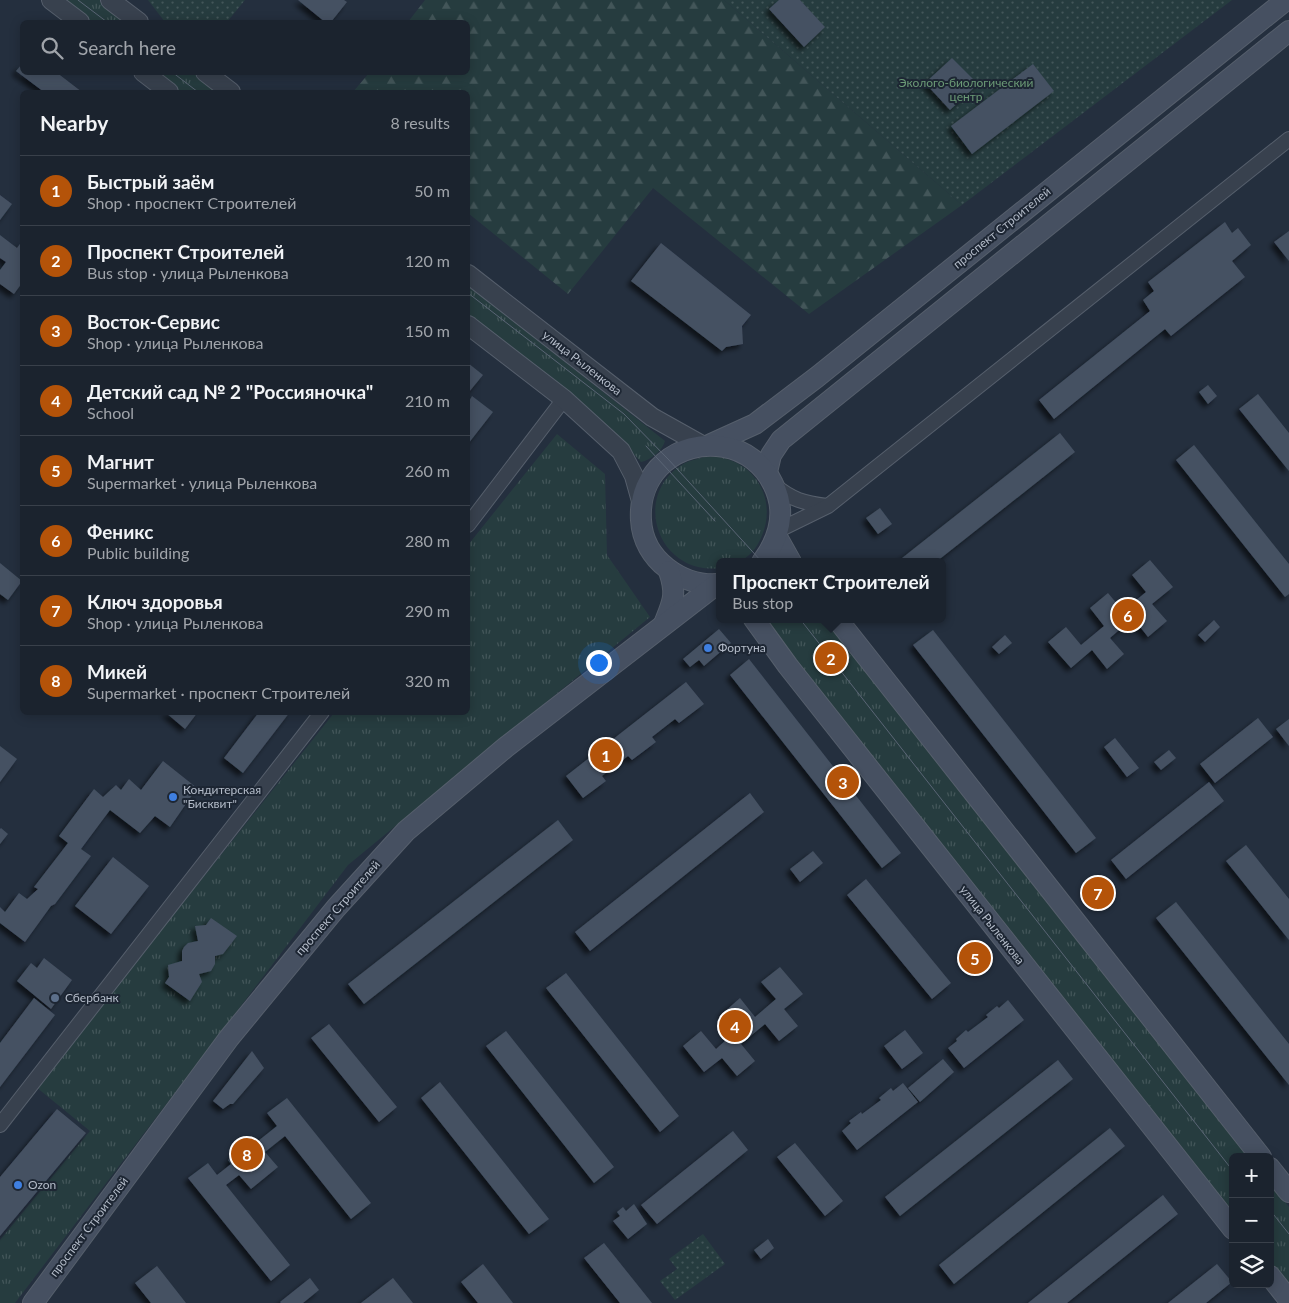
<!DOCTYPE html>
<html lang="en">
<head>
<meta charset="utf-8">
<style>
	:root { --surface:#1b232e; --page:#282f3a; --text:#f1f3f6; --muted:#a0a4aa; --line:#39404a; --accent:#b45309 }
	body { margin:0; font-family:Lato,sans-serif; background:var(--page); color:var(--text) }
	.controls { position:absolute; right:15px; bottom:15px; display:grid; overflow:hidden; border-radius:8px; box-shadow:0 2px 12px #0003 }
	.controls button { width:45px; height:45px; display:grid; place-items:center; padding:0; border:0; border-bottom:1px solid var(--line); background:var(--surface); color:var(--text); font:25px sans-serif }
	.you { position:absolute; left:598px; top:662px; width:18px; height:18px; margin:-12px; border:4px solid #fff; border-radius:50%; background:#1a73e8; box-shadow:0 0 0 8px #1a73e833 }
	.badge { display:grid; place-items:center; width:32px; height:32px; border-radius:50%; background:var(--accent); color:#fff; font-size:16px; font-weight:700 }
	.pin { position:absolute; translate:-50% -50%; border:2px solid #fff; box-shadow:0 1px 5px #0006 }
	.popup { position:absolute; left:716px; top:558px; width:230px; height:65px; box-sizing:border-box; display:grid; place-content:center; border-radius:8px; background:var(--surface); filter:drop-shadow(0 1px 4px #0005); font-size:16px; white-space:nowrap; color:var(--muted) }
	.popup b { font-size:19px; color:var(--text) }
	.popup::after { content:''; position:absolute; left:50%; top:100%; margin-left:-10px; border:10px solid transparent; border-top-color:var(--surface) }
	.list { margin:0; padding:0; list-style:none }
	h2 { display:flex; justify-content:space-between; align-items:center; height:65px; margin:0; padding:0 20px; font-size:21px }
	h2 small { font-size:16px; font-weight:400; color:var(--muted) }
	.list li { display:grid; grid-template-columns:32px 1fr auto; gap:15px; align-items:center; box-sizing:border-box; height:70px; padding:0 20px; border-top:1px solid var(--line) }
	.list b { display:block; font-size:19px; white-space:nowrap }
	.list p { margin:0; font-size:16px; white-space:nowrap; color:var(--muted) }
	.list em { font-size:16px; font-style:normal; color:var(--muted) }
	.icon { flex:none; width:28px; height:28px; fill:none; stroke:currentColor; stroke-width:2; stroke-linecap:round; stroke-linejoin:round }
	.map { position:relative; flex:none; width:1289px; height:1303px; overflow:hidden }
	.search { position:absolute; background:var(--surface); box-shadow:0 2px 12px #0003; left:20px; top:20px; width:450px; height:55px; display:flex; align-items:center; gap:12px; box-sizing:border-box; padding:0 18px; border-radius:8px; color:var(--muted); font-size:19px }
	.panel { position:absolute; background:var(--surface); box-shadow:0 2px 12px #0003; left:20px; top:90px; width:450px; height:625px; border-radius:8px }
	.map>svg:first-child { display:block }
</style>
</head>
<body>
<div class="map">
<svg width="1289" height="1303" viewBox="0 0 1289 1303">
	<defs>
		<pattern id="grass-tufts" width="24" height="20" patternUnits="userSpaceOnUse" patternTransform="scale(1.25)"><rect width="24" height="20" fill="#263c3f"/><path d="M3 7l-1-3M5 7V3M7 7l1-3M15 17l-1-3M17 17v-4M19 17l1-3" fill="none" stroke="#435659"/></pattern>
		<pattern id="forest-firs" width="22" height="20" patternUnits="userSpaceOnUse" patternTransform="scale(1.25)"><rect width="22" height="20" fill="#263c3f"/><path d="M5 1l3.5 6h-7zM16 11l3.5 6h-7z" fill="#435659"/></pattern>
		<pattern id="park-dots" width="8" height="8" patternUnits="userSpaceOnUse" patternTransform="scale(1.25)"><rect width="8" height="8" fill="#263c3f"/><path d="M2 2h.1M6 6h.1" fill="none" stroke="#435659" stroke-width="1.8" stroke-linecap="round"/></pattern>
		<filter id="shadow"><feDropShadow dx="-4" dy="4" stdDeviation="2.5" flood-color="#0009"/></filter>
	</defs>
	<rect width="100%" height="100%" fill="#242f3e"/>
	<g fill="url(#grass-tufts)">
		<polygon points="51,0 105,0 133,22 80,22"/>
		<polygon points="145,73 197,73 223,92 171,92"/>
		<path d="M468,285L665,441C662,451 651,460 641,462L627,447L468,323Z"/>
		<polygon points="557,434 605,474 607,555 650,617 348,865 15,1303 0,1303 0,1240 90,1131 36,1087 334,713 468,712 468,545"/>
		<path d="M704,457C710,457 717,456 723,458C761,467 777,506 760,540C757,547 748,559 739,561C733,563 726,562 720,562V568C657,576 630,493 685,463C691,460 698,459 704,457Z"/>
		<polygon points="762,619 828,619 1249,1157 1233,1157 1233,1214"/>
		<polygon points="1270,1183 1289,1207 1289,1285 1270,1261"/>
	</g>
	<polygon fill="url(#forest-firs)" points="425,0 724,0 962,205 809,314 653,188 568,294 468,213 468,92 353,92 369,73 468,72 468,22 408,22"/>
	<g fill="url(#park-dots)">
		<polygon points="148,0 245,0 227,22 165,22"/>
		<polygon points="724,0 1232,0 962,205"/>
		<polygon points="703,1234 725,1264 675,1300 660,1281 677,1269 669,1259"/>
	</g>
	<g fill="#455162" filter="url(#shadow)">
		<polygon points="298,0 344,0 347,2 331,22 325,22"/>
		<polygon points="779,0 800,0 825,27 804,47 769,9"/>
		<polygon points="952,58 978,84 950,110 925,83"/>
		<polygon points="22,64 22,72 56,72 82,92 44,92 16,71"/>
		<polygon points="1033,64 1054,91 972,154 951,126"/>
		<polygon points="0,195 12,204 0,220"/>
		<polygon points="1225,222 1232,233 1238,228 1251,245 1232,261 1245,277 1171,336 1165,329 1054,419 1039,400 1150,311 1143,300 1154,291 1148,282"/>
		<polygon points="1289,231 1289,261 1274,242"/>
		<polygon points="0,235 17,248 22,241 22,283 14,294 0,284 0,270 6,262 0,258"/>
		<polygon points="661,243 751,315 742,326 743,344 726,347 722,351 631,281"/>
		<polygon points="468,363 483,375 469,392 468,391"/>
		<polygon points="1208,385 1217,396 1208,404 1199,392"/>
		<polygon points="1258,394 1289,433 1289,471 1239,409"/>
		<polygon points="472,396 493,412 468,444 468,403"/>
		<polygon points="1060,433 1075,452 936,562 897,562"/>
		<polygon points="1194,445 1289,564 1289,594 1285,597 1176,460"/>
		<polygon points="880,508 892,524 878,534 866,518"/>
		<polygon points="1150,560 1173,587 1152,604 1167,621 1148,637 1133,618 1110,638 1124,654 1107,669 1092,650 1071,668 1048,642 1066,627 1081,645 1104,626 1090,608 1108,593 1123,611 1146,592 1132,575"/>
		<polygon points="0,563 22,581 8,600 0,594"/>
		<polygon points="1214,620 1220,627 1205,642 1198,635"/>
		<polygon points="719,629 731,643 704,666 699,660 690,667 683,659"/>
		<polygon points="933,630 1096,838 1076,853 913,645"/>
		<polygon points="1005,635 1012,643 999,654 992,647"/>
		<polygon points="749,659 901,853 882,868 730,675"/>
		<polygon points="686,682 704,704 679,723 675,719 652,737 656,742 632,760 628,756 602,776 606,781 583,798 566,776"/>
		<polygon points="165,712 198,712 185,729"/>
		<polygon points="259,712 290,712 243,773 224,758"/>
		<polygon points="1258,718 1273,737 1215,783 1200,764"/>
		<polygon points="1289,719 1289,746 1276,729"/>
		<polygon points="1115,738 1139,768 1127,777 1104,747"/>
		<polygon points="0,746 17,759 0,782"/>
		<polygon points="1169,750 1176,758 1161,770 1154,762"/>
		<polygon points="163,761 197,788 170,827 155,816 140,833 110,810 81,849 91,856 55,904 51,906 25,942 0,923 0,907 5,912 19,893 27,899 38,889 34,887 68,843 59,836 94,789 103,797 116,785 121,790 129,779 141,790"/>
		<polygon points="1209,782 1224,801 1126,879 1111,860"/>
		<polygon points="750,793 764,812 590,951 575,932"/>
		<polygon points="558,820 573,840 364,1004 348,984"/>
		<polygon points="1,828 8,834 0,844 0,829"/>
		<polygon points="1246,845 1289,899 1289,940 1226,861"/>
		<polygon points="813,851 823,863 800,882 790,869"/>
		<polygon points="113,857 149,886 111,934 75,906"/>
		<polygon points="866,879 951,983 932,999 847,895"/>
		<polygon points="1176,902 1289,1044 1289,1085 1156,918"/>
		<polygon points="211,918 237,936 223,954 215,956 215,964 211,971 199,974 202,982 190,1001 165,983 169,977 168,965 182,961 182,951 184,947 188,943 198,941 195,926 206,925"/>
		<polygon points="44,958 72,980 51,1009 17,981 31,963 37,968"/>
		<polygon points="780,967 803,994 784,1009 798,1026 779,1041 765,1024 741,1044 755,1061 737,1076 722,1058 704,1072 683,1046 701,1031 716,1049 736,1031 722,1014 740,998 755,1017 776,999 761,982"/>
		<polygon points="566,973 679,1116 660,1132 546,988"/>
		<polygon points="34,998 55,1015 0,1087 0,1043"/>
		<polygon points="1008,1000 1024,1020 964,1068 948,1048 957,1041 956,1039 966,1030 968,1032 988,1017 986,1015 997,1006 999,1008"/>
		<polygon points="329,1024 397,1107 379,1122 311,1038"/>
		<polygon points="905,1030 923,1053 902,1069 884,1046"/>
		<polygon points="506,1031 614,1167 594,1183 486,1046"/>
		<polygon points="252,1051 264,1068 233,1104 230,1104 223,1109 213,1101"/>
		<polygon points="943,1059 954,1072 920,1102 908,1088"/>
		<polygon points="1058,1060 1073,1079 900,1216 885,1197"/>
		<polygon points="440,1082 549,1219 529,1234 421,1098"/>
		<polygon points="903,1083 918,1102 857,1150 842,1131 851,1123 849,1121 861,1112 862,1114 881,1100 879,1098 891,1088 893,1091"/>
		<polygon points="287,1098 371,1203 351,1219 285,1136 265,1152 278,1167 251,1189 239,1175 226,1185 290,1265 271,1281 188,1178 208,1163 217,1175 231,1164 228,1160 255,1138 258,1141 277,1126 267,1113"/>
		<polygon points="57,1109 86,1133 0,1236 0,1177"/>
		<polygon points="1110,1128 1125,1146 954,1284 939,1265"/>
		<polygon points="733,1131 748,1150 657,1224 641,1205"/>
		<polygon points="795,1143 843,1201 825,1216 777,1157"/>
		<polygon points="1163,1195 1178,1214 1067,1303 1028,1303"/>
		<polygon points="634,1204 647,1224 628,1239 613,1221 620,1216 617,1212 623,1207 626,1211"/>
		<polygon points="768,1239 774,1248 761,1259 754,1250"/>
		<polygon points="604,1243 652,1303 620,1303 584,1258"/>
		<polygon points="483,1264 513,1303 478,1303 461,1282"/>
		<polygon points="1217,1264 1232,1282 1206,1303 1168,1303"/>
		<polygon points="157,1266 186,1303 151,1303 135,1283"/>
		<polygon points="310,1278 319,1290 303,1303 281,1303 280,1302"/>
		<polygon points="393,1278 413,1303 361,1303"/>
	</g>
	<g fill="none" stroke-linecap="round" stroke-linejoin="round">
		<defs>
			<g id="minor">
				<path d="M774,485C792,500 804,503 827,506"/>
				<polyline points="468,525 564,399"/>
				<polyline points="779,530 828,506 1289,139"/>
				<polyline points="0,1125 322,712"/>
			</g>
			<g id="tertiary">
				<polyline points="51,0 80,22"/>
				<polyline points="110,0 139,22"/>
				<polyline points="143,72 169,92"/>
				<polyline points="205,72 231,92"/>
				<polyline points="468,274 652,417 702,445"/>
				<polyline points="468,325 564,399 621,451 634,476 641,501"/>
			</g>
			<g id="secondary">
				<polyline points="711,444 755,424 817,377 1286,0"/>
				<polyline points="767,472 771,455 781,440 1289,31"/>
				<polyline points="777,537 791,562"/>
				<path d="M720,584C682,587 643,560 641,520C638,472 678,439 724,447C745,450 764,465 773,484C787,511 779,539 762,562"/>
				<polyline points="754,619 788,666 1233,1229"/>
				<polyline points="837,619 1261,1157"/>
				<path d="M664,624C673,601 677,595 669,571"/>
				<polyline points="1270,1168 1289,1192"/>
				<polyline points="1270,1276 1289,1300"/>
				<polyline points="33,1303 229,1038 336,908 406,831 506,747 717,584"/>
			</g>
		</defs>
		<use href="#minor" stroke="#565f6c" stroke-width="16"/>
		<use href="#tertiary" stroke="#565f6c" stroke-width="20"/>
		<use href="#secondary" stroke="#565f6c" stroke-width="22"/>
		<use href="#minor" stroke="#38414e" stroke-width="14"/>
		<use href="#tertiary" stroke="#38414e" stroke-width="18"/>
		<use href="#secondary" stroke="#465061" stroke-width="20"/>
		<g stroke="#5a6575" stroke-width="1">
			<polyline points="78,0 107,22"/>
			<polyline points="172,72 198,92"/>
			<polyline points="468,293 624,414 668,459 762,562"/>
			<polyline points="646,446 715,521"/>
			<polyline points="800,619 1233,1171"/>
			<polyline points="1270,1210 1289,1234"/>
		</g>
	</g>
	<g fill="#3f7fe0" stroke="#1d2633" stroke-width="2">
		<circle cx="708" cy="648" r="5"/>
		<circle cx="173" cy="797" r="5"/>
		<circle cx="18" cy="1185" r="5"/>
	</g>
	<circle fill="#5c6f8a" stroke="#1d2633" stroke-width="2" cx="55" cy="998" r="5"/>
	<g text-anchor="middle" stroke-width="4" stroke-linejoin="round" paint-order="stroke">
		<g font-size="12" fill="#6b9a76" stroke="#1d2633">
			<text x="966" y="87">Эколого-биологический<tspan x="966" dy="14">центр</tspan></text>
		</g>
		<g font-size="12" fill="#b4bcc9" stroke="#1d2633">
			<text transform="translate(1002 228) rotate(-39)" y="4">проспект Строителей</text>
			<text transform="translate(582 363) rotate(38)" y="4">улица Рыленкова</text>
			<text transform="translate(338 908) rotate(-49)" y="4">проспект Строителей</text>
			<text transform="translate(992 925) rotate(52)" y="4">улица Рыленкова</text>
			<text transform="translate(89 1227) rotate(-53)" y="4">проспект Строителей</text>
		</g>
		<g font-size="12" fill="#b4bcc9" stroke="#1d2633" text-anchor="start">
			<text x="718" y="652">Фортуна</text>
			<text x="183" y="794">Кондитерская<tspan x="183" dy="14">"Бисквит"</tspan></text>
			<text x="65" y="1002">Сбербанк</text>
			<text x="28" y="1189">Ozon</text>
		</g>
	</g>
</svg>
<div class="controls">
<button>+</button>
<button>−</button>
<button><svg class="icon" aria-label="layers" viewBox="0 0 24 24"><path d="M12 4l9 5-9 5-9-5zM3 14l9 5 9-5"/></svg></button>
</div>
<div class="you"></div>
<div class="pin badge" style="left:606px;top:755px">1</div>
<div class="pin badge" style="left:831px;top:658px">2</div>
<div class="popup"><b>Проспект Строителей</b>Bus stop</div>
<div class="pin badge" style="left:843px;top:782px">3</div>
<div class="pin badge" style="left:735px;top:1026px">4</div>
<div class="pin badge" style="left:975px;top:958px">5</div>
<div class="pin badge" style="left:1128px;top:615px">6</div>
<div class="pin badge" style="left:1098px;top:893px">7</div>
<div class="pin badge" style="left:247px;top:1154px">8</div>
<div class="search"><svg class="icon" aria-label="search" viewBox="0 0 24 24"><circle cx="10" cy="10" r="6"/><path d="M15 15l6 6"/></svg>Search here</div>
<section class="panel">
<h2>Nearby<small>8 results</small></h2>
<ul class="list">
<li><span class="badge">1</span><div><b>Быстрый заём</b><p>Shop · проспект Строителей</p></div><em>50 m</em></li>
<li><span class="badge">2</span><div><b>Проспект Строителей</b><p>Bus stop · улица Рыленкова</p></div><em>120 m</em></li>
<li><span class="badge">3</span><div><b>Восток-Сервис</b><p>Shop · улица Рыленкова</p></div><em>150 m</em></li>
<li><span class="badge">4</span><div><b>Детский сад № 2 &quot;Россияночка&quot;</b><p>School</p></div><em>210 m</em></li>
<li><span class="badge">5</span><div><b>Магнит</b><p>Supermarket · улица Рыленкова</p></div><em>260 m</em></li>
<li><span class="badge">6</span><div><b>Феникс</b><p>Public building</p></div><em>280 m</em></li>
<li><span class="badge">7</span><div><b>Ключ здоровья</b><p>Shop · улица Рыленкова</p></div><em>290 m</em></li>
<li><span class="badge">8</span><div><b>Микей</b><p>Supermarket · проспект Строителей</p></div><em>320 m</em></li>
</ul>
</section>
</div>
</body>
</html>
